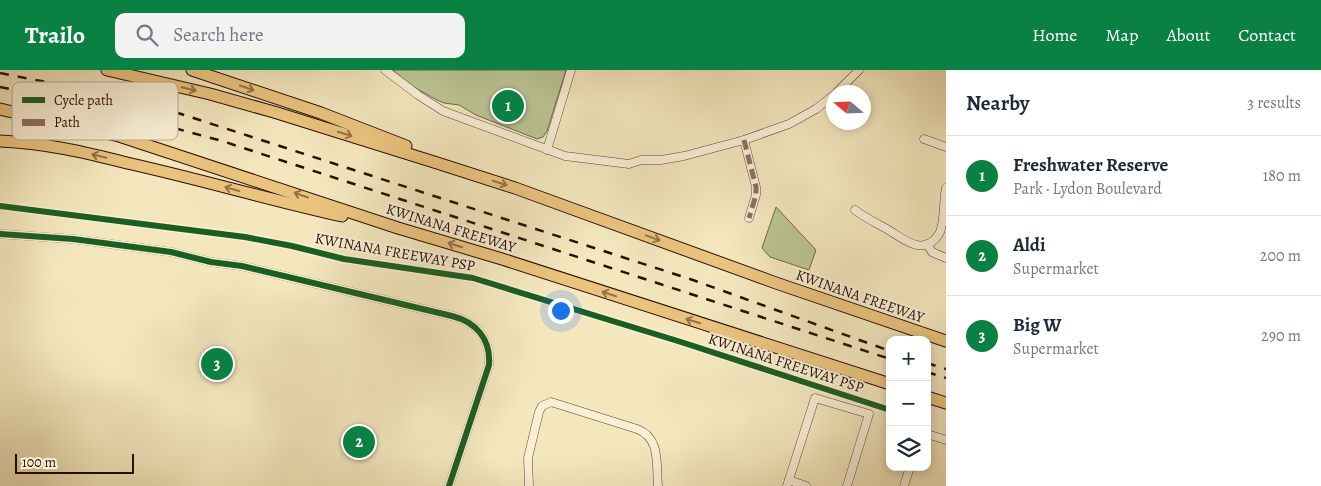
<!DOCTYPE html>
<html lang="en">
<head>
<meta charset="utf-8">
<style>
	:root { --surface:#fff; --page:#f2f2f3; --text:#1f2937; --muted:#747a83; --line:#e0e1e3; --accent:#0b8043 }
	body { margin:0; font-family:Alegreya,serif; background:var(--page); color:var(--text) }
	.controls { position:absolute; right:15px; bottom:15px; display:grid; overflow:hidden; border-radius:10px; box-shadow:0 2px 8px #0003 }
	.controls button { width:45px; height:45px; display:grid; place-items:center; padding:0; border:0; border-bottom:1px solid var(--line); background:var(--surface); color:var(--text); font:25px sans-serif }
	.compass { position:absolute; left:826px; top:15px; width:45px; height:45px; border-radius:50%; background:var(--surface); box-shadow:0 2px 8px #0003; rotate:289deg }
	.scale { position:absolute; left:15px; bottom:12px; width:119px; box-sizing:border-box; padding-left:5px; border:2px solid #2a0d00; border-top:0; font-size:14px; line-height:18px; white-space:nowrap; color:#2a0d00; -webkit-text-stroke:4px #f8efd5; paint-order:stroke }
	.you { position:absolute; left:560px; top:240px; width:18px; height:18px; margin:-12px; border:4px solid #fff; border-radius:50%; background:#1a73e8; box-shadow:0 0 0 8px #1a73e833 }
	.badge { display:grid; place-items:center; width:32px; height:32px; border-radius:50%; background:var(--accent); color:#fff; font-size:16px; font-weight:700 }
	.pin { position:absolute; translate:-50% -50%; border:2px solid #fff; box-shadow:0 1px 5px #0006 }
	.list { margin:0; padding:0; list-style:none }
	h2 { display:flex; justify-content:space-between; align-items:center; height:65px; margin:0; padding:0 20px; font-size:21px }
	h2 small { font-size:16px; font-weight:400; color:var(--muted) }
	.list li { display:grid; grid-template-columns:32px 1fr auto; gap:15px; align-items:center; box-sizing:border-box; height:80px; padding:0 20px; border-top:1px solid var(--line) }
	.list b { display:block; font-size:19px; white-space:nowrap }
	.list p { margin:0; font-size:16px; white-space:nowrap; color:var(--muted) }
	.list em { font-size:16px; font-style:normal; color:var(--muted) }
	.icon { flex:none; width:28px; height:28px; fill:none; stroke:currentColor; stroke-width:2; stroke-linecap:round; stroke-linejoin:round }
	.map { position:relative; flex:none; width:946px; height:416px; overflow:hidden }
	header { display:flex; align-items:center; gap:30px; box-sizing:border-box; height:70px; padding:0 25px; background:var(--accent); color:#fff }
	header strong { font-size:24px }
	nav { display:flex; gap:28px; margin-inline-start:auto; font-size:18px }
	.search { width:350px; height:45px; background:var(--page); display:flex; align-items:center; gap:12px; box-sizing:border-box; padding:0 18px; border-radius:10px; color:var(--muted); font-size:19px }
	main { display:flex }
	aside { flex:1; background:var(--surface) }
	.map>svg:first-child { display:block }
</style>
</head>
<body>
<header>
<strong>Trailo</strong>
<div class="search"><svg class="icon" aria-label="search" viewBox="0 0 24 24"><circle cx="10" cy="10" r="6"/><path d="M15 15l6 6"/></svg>Search here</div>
<nav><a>Home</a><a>Map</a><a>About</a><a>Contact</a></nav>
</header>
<main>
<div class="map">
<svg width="946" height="416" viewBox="0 0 946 416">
	<rect width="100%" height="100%" fill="#f4e7be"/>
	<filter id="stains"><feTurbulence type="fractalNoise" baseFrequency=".004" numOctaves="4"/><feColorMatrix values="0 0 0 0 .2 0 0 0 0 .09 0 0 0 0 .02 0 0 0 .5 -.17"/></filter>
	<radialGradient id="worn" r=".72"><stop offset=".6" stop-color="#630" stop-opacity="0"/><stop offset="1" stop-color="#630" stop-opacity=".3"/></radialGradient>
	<g fill="#bac593" stroke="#72694a">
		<polygon points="392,0 566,0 547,61 543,67 537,69 476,45 459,35 444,33 437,30 412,16"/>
		<polygon points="776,137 816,180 809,200 770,187 762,178"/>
	</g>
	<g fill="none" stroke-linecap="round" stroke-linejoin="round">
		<defs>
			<g id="minor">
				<polyline points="385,0 418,25 443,41 565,86 629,94 641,90 661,90 684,86 744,70 789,54 816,39 834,25"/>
				<polyline points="837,22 859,0"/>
				<polyline points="924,69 946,77"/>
				<polyline points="744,70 756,117 756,125 749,148"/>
				<polyline points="547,80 571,0"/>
				<path d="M855,140C864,147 874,152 885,158C902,167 923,189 939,164C945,154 943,131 946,118"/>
				<path d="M0,164L73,169L171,182L211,192L242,196L452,246C476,252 491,269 489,295L449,416"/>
				<polyline points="927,174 932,182 946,188"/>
				<polyline points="927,364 946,370"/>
				<polyline points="789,410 806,416"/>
				<path d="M529,416L528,388L539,342L542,336L551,332L637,359C661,368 656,394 658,416"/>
				<polyline points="787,416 815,328 869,344 847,416"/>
				<polyline points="904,416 910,397"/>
			</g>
			<g id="highway">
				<polyline points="107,0 210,24 274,42 434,92 515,118 776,213 946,271"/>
				<polyline points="192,0 321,43 406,76"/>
				<polyline points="0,39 119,66 398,158 502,189 890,314"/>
				<path d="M0,71C45,73 84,82 127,93C199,109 270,130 342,146"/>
				<polyline points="927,327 946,333"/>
			</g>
		</defs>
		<use href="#minor" stroke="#5c4430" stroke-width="9"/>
		<use href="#highway" stroke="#2a0d00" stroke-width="13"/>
		<use href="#minor" stroke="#f8efd5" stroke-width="8"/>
		<use href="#highway" stroke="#eac47f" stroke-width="11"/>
		<g stroke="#2a0d00" stroke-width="2.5" stroke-dasharray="9 9" stroke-linecap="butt">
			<polyline points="0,3 108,24 178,43 690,209 890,281"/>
			<polyline points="0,17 78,32 222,71 890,289"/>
			<polyline points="927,293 946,299"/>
			<polyline points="927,302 946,308"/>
		</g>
		<polyline stroke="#8d6e63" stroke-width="5" stroke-dasharray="10 5" stroke-linecap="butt" points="744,70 756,117 756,125 749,148"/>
		<defs>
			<g id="cycleway">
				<polyline points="0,136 245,167 292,176 344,189 473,208 681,272 890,340"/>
				<path d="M0,164L73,169L171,182L211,192L242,196L452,246C476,252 491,269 489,295L449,416"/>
			</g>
		</defs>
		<use href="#cycleway" stroke="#f8efd5" stroke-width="9"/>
		<use href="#cycleway" stroke="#1b5e20" stroke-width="6"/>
	</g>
	<defs><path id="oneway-shaft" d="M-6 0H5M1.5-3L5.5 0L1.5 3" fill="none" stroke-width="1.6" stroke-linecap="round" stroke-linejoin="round" transform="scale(1.25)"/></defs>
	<g stroke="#947246">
		<use href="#oneway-shaft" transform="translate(247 18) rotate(19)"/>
		<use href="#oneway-shaft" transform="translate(189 19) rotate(13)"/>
		<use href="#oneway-shaft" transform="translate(345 64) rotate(17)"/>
		<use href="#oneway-shaft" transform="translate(99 86) rotate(-167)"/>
		<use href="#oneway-shaft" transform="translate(500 113) rotate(18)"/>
		<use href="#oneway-shaft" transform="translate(232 119) rotate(-165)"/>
		<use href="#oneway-shaft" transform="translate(301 125) rotate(-161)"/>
		<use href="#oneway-shaft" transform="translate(653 168) rotate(20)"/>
		<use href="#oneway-shaft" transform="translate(455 175) rotate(-163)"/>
		<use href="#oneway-shaft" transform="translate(609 224) rotate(-162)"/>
		<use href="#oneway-shaft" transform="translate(693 251) rotate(-163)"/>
	</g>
	<g text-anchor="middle" stroke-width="4" stroke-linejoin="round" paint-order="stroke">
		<g font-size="15" fill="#2a0d00" stroke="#f8efd5">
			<text transform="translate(451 158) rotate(17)" y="5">KWINANA FREEWAY</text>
			<text transform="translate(395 182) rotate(10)" y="5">KWINANA FREEWAY PSP</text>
			<text transform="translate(860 226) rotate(19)" y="5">KWINANA FREEWAY</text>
			<text transform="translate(786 293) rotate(18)" y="5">KWINANA FREEWAY PSP</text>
		</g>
	</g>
	<rect x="12" y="12" width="166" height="58" rx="8" fill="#f8efd5" stroke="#baab95" stroke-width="1"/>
	<rect x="22" y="27" width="23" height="6" fill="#1b5e20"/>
	<rect x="22" y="49" width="23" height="7" fill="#8d6e63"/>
	<g font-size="14" fill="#2a0d00">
		<text x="54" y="35">Cycle path</text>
		<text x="54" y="57">Path</text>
	</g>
	<rect width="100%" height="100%" filter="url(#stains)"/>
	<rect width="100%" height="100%" fill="url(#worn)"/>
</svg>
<div class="controls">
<button>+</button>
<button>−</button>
<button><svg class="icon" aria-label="layers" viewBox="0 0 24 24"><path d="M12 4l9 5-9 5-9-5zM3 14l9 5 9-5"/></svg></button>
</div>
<svg class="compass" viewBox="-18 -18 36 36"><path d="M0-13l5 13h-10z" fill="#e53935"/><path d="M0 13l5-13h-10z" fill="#747a83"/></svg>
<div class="scale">100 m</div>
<div class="you"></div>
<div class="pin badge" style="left:508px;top:36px">1</div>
<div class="pin badge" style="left:359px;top:372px">2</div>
<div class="pin badge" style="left:217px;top:294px">3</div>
</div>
<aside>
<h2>Nearby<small>3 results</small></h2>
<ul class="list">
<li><span class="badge">1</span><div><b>Freshwater Reserve</b><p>Park · Lydon Boulevard</p></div><em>180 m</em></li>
<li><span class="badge">2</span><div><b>Aldi</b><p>Supermarket</p></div><em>200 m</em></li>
<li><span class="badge">3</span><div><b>Big W</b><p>Supermarket</p></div><em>290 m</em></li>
</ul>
</aside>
</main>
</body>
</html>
